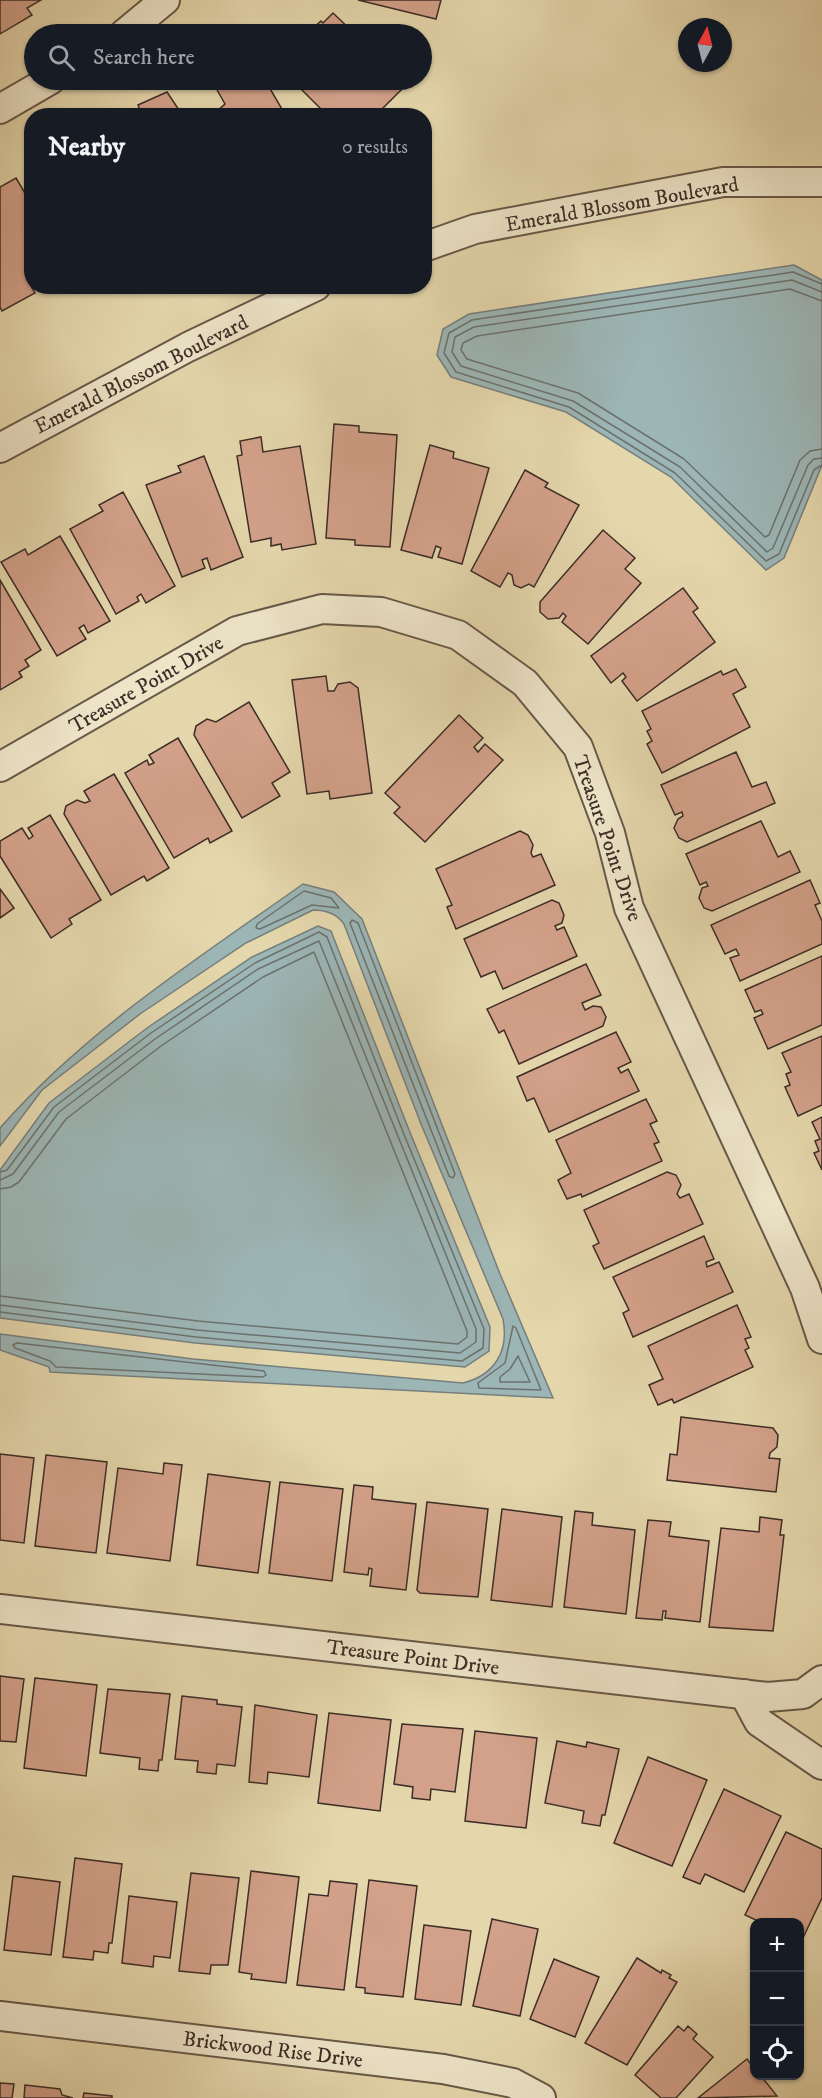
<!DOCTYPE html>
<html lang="en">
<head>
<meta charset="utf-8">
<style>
	:root { --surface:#171b24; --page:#20242c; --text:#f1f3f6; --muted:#9ea1a6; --line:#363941 }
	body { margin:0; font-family:"IM FELL DW Pica",serif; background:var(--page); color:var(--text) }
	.controls { position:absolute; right:18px; bottom:18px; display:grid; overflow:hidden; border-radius:12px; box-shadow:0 2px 4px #0004 }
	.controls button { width:54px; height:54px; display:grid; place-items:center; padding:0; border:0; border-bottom:2px solid var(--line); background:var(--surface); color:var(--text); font:30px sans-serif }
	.compass { position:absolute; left:678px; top:18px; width:54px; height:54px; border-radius:50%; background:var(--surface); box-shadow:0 2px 4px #0004; rotate:7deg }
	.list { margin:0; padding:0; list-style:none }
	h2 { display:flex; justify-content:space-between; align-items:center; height:78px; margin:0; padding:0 24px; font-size:26px }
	h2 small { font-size:20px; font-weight:400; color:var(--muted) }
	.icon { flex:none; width:33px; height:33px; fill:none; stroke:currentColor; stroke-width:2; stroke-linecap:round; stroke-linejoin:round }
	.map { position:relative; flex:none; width:822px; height:2098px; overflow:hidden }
	.search { position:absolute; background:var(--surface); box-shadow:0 2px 4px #0004; left:24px; top:24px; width:408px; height:66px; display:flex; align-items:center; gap:15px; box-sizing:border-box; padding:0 21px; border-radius:33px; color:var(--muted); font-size:22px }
	.panel { position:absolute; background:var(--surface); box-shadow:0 2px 4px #0004; left:24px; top:108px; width:408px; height:186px; border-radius:24px }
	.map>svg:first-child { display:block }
</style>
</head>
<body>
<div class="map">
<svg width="822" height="2098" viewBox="0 0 822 2098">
	<rect width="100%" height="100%" fill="#e5d7ac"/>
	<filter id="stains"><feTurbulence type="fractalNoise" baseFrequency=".00333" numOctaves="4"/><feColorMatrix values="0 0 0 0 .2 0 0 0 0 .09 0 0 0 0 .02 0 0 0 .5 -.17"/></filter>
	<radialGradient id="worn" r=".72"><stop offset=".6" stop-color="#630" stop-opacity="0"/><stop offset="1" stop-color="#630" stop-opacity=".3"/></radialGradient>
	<g fill="#9cb6b6" stroke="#767f7d" stroke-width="1.5">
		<polygon points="794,265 822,280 822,465 784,558 766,570 671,477 566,412 451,377 437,355 443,329 469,314"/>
		<path d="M303,884L334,892L362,919L500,1274L553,1398L50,1372L49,1367L0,1350V1334L193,1359L463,1383C495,1375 509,1351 503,1319L421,1124L344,924C337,914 325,910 313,910L246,943L140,1014L42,1090L0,1146V1128C86,1030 197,959 303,884Z"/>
		<polygon points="318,926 331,931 409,1130 490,1327 489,1351 465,1367 195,1343 0,1318 0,1170 49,1103 147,1028 252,957"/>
	</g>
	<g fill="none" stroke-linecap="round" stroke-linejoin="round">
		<g stroke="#6c726e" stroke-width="1.5">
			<polyline points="822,284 793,272 472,320 449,333 444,353 456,372 569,407 675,473 766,561 779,554 814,470 822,465"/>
			<polyline points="822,292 792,280 474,327 455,337 452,352 461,366 573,401 680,467 767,552 773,548 808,465 814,459 822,458"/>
			<polyline points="822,301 790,289 477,336 463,343 461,350 467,359 578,393 684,459 765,537 769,535 800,460 810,451 822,449"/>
			<polygon points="304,891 331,898 339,908 312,905 260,929 256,928 257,924"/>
			<polygon points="352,920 358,923 455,1174 453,1178 449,1176 350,923"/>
			<polyline points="0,1172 7,1170 54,1107 151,1033 255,963 319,932 327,937 403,1132 484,1329 483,1348 462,1361 196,1337 0,1312"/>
			<polyline points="0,1180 13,1174 59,1112 155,1039 258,969 319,941 476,1329 476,1342 460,1353 197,1330 0,1305"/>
			<polyline points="0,1189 11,1187 19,1182 66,1119 161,1046 263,977 314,952 467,1331 467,1337 458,1344 198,1321 0,1296"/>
			<polygon points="513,1326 516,1328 541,1390 479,1388 478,1383 505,1363"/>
			<polygon points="17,1343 264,1371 266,1375 263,1377 56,1367 50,1361 15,1348 13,1345"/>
			<polygon points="518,1356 530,1382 500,1382 500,1377 510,1369"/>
		</g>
	</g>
	<g fill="#d3a18a" stroke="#3d2d27" stroke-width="1.5">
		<polygon points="0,0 41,0 27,8 32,15 0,34"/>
		<polygon points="358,0 441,0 436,19"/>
		<polygon points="333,13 355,34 306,34 321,21 323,23"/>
		<polygon points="230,80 265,80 286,116 211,116 225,104 216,88"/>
		<polygon points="292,80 400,80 406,85 375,116 328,116"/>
		<polygon points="167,92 183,116 142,116 138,105"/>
		<polygon points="16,178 32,205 32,277 27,279 35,293 2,311 0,307 0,187"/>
		<polygon points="334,424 359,426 359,432 397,435 390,547 355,545 355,540 326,538"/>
		<polygon points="261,437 263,452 300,446 316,544 282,550 281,544 271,546 271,538 251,542 237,456 242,455 240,441"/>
		<polygon points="430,445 454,452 453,458 489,468 462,564 438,557 441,548 436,546 432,558 401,550"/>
		<polygon points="204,456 243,557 211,570 207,558 202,560 205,568 182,577 146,485 181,472 178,466"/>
		<polygon points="525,470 548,483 545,487 579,505 534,587 529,584 521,588 514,585 512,575 508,573 500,587 471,571"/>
		<polygon points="123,492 175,586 146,603 141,594 137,597 139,601 116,614 70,529 103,511 99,505"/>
		<polygon points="603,530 635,558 625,569 641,583 588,644 562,622 566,616 563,613 559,618 548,619 540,612 540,602"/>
		<polygon points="60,536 110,621 88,633 84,625 79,628 86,639 57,656 1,562 25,549 28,555"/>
		<polygon points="0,580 41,650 25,660 29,666 19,672 22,677 0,690"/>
		<polygon points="683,588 698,608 693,612 715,642 637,701 622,681 626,677 623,673 611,683 591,656"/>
		<polygon points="736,669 746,687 733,694 750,727 662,773 647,744 652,741 647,731 651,729 642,711 721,671 723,675"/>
		<polygon points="326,676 328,691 334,691 338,684 350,682 358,688 372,793 330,799 329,791 307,794 292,680"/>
		<polygon points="249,702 290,772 272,783 280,796 242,818 194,735 196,726 207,719 216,722"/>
		<polygon points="459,715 483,738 474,747 478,752 485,744 503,760 425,842 394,813 400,807 385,793"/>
		<polygon points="178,738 232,831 210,843 208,838 174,858 125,773 147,760 149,765 154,763 149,755"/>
		<polygon points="736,752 752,787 766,782 775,803 687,842 679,838 674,828 678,819 683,816 682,812 675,815 661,785"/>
		<polygon points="114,774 169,868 147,881 144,876 111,895 64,814 66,806 77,800 85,803 90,801 84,791"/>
		<polygon points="50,815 101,900 69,919 72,924 51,938 0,856 0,841 22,828 29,839 33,836 28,828"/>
		<polygon points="761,821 778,857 790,851 800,872 712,911 704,908 699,898 702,888 708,886 706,882 700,885 686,854"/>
		<polygon points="520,831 528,835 533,845 531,853 533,857 541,854 555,885 456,929 447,907 452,905 436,869"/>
		<polygon points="810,880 820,903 815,905 822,921 822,944 740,981 730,958 739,955 736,949 725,954 711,925"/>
		<polygon points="0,889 14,908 0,918"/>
		<polygon points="552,900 559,903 564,915 562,923 555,926 557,930 564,927 577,956 503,989 495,971 481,977 464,939"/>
		<polygon points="822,956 822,1025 768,1049 754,1018 763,1014 761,1010 755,1012 745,990"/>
		<polygon points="586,964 601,995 582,1003 585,1010 593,1006 601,1007 606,1017 603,1026 519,1064 504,1030 499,1033 487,1009"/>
		<polygon points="616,1032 631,1062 618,1068 621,1073 628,1069 639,1091 549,1132 534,1098 527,1101 517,1077"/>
		<polygon points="822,1036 822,1105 798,1116 785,1087 790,1085 786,1074 791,1072 782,1053"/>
		<polygon points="646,1099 657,1121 650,1124 659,1142 654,1144 662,1161 582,1197 581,1194 567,1199 558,1180 571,1173 556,1140"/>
		<polygon points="822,1117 822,1170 814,1153 819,1151 815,1141 820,1139 812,1122"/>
		<polygon points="667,1172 676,1175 681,1185 677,1194 680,1198 689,1194 703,1224 604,1269 593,1246 599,1243 584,1210"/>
		<polygon points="704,1236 714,1259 706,1262 707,1267 719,1262 733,1292 633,1337 623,1313 629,1310 613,1277"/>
		<polygon points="737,1305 751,1337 745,1339 749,1348 745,1350 753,1367 674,1403 672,1399 658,1405 649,1385 663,1379 648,1346"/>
		<polygon points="681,1417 773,1428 778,1435 777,1447 770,1453 769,1458 780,1459 776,1492 667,1480 670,1454 677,1455"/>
		<polygon points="0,1454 34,1458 24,1543 0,1540"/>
		<polygon points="46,1455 107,1462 96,1553 35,1546"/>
		<polygon points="164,1463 182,1465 170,1561 107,1553 118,1468 163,1474"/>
		<polygon points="208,1474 270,1482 258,1573 197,1565"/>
		<polygon points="280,1482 343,1489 332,1581 269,1573"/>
		<polygon points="354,1485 373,1487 372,1499 416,1504 406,1590 370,1586 372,1569 369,1568 368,1575 344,1572"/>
		<polygon points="427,1502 488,1509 478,1597 420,1593 417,1590"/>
		<polygon points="502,1509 562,1517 552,1607 491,1600"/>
		<polygon points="575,1511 593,1513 592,1525 635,1530 626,1614 564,1607"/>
		<polygon points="760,1517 782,1520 780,1535 784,1535 773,1631 709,1627 721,1528 759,1532"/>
		<polygon points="648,1520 671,1522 669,1536 709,1541 700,1622 665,1618 666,1611 663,1611 662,1620 636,1618"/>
		<polygon points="0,1676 24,1679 16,1742 0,1741"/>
		<polygon points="35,1678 97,1685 86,1776 24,1768"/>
		<polygon points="108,1689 170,1694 162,1760 159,1760 158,1771 139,1769 140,1758 100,1753"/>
		<polygon points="182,1696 217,1700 217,1704 242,1707 235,1766 217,1764 216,1774 197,1772 198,1761 175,1759"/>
		<polygon points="255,1705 317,1715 309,1777 268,1772 267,1784 249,1782"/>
		<polygon points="329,1713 391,1720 380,1811 318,1803"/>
		<polygon points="402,1724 463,1729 455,1792 431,1789 430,1800 412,1798 413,1787 394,1784"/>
		<polygon points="475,1731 537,1738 526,1828 465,1821"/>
		<polygon points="557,1741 586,1747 587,1742 619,1749 605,1815 602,1815 600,1826 582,1823 584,1811 545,1803"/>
		<polygon points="648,1757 707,1780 672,1866 614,1843"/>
		<polygon points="724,1789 781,1816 744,1892 705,1874 700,1884 683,1877"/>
		<polygon points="786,1832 822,1849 822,1898 801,1942 800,1922 760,1922 745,1915"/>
		<polygon points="75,1858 122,1864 112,1943 109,1943 108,1953 94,1951 93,1960 63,1957"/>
		<polygon points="251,1871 299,1877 286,1983 251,1979 252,1974 239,1972"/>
		<polygon points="191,1873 239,1878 228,1965 211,1965 210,1974 179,1971"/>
		<polygon points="13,1876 60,1882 51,1955 4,1950"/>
		<polygon points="369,1880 417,1886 403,1997 365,1993 365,1988 356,1987"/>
		<polygon points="330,1881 357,1884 344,1990 297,1985 309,1894 328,1896"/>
		<polygon points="129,1896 177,1902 170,1958 154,1956 153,1967 122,1963"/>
		<polygon points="492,1919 538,1929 520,2016 473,2006"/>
		<polygon points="424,1925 471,1931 461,2005 415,1999"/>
		<polygon points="637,1958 661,1973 662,1970 671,1975 669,1978 677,1982 627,2065 585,2043"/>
		<polygon points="554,1959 599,1977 575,2037 530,2019"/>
		<polygon points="678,2026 684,2031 688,2026 697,2034 693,2039 713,2057 676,2098 661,2098 635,2075"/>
		<polygon points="747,2059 754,2068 754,2076 761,2076 777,2096 698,2098"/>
		<polygon points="0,2083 14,2084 12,2098 0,2098"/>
		<polygon points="25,2085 60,2089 62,2095 73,2098 24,2098"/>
		<polygon points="84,2093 112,2096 112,2098 83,2098"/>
	</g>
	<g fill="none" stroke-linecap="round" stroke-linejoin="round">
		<defs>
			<g id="street">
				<polyline points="124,34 165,0"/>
				<polyline points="0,109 50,80"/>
				<polyline points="424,247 475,229 723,182 822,182"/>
				<polyline points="0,448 188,347 316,286"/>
				<polyline points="0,767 237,631 322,609 381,612 458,635 525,683 578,747 610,833 629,908 805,1288 822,1339"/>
				<polyline points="0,1609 768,1697 803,1694 822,1680"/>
				<polyline points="744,1694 759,1722 822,1765"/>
				<polyline points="0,2016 443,2069 513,2083 541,2098"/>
			</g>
		</defs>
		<use href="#street" stroke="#675848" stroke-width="32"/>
		<use href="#street" stroke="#eee5c9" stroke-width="28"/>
	</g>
	<g text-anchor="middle" stroke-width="4.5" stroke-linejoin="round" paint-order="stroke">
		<g font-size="21" fill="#3d2d27" stroke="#eee5c9">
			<text transform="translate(622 204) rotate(-10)" y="7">Emerald Blossom Boulevard</text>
			<text transform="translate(141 374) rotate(-27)" y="7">Emerald Blossom Boulevard</text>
			<text transform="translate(146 684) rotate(-30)" y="7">Treasure Point Drive</text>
			<text transform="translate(608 838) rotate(71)" y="7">Treasure Point Drive</text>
			<text transform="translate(413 1657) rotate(7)" y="7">Treasure Point Drive</text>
			<text transform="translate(273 2049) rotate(7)" y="7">Brickwood Rise Drive</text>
		</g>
	</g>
	<rect width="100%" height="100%" filter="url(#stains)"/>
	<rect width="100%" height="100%" fill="url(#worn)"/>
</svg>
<div class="controls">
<button>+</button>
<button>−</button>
<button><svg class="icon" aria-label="locate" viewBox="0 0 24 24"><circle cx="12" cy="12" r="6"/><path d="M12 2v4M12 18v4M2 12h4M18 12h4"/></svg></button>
</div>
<svg class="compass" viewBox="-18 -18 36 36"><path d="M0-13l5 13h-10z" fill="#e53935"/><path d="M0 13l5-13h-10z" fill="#9ea1a6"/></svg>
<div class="search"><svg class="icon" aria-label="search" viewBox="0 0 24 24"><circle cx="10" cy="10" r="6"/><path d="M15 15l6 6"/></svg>Search here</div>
<section class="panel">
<h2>Nearby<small>0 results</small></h2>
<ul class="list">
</ul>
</section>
</div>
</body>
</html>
